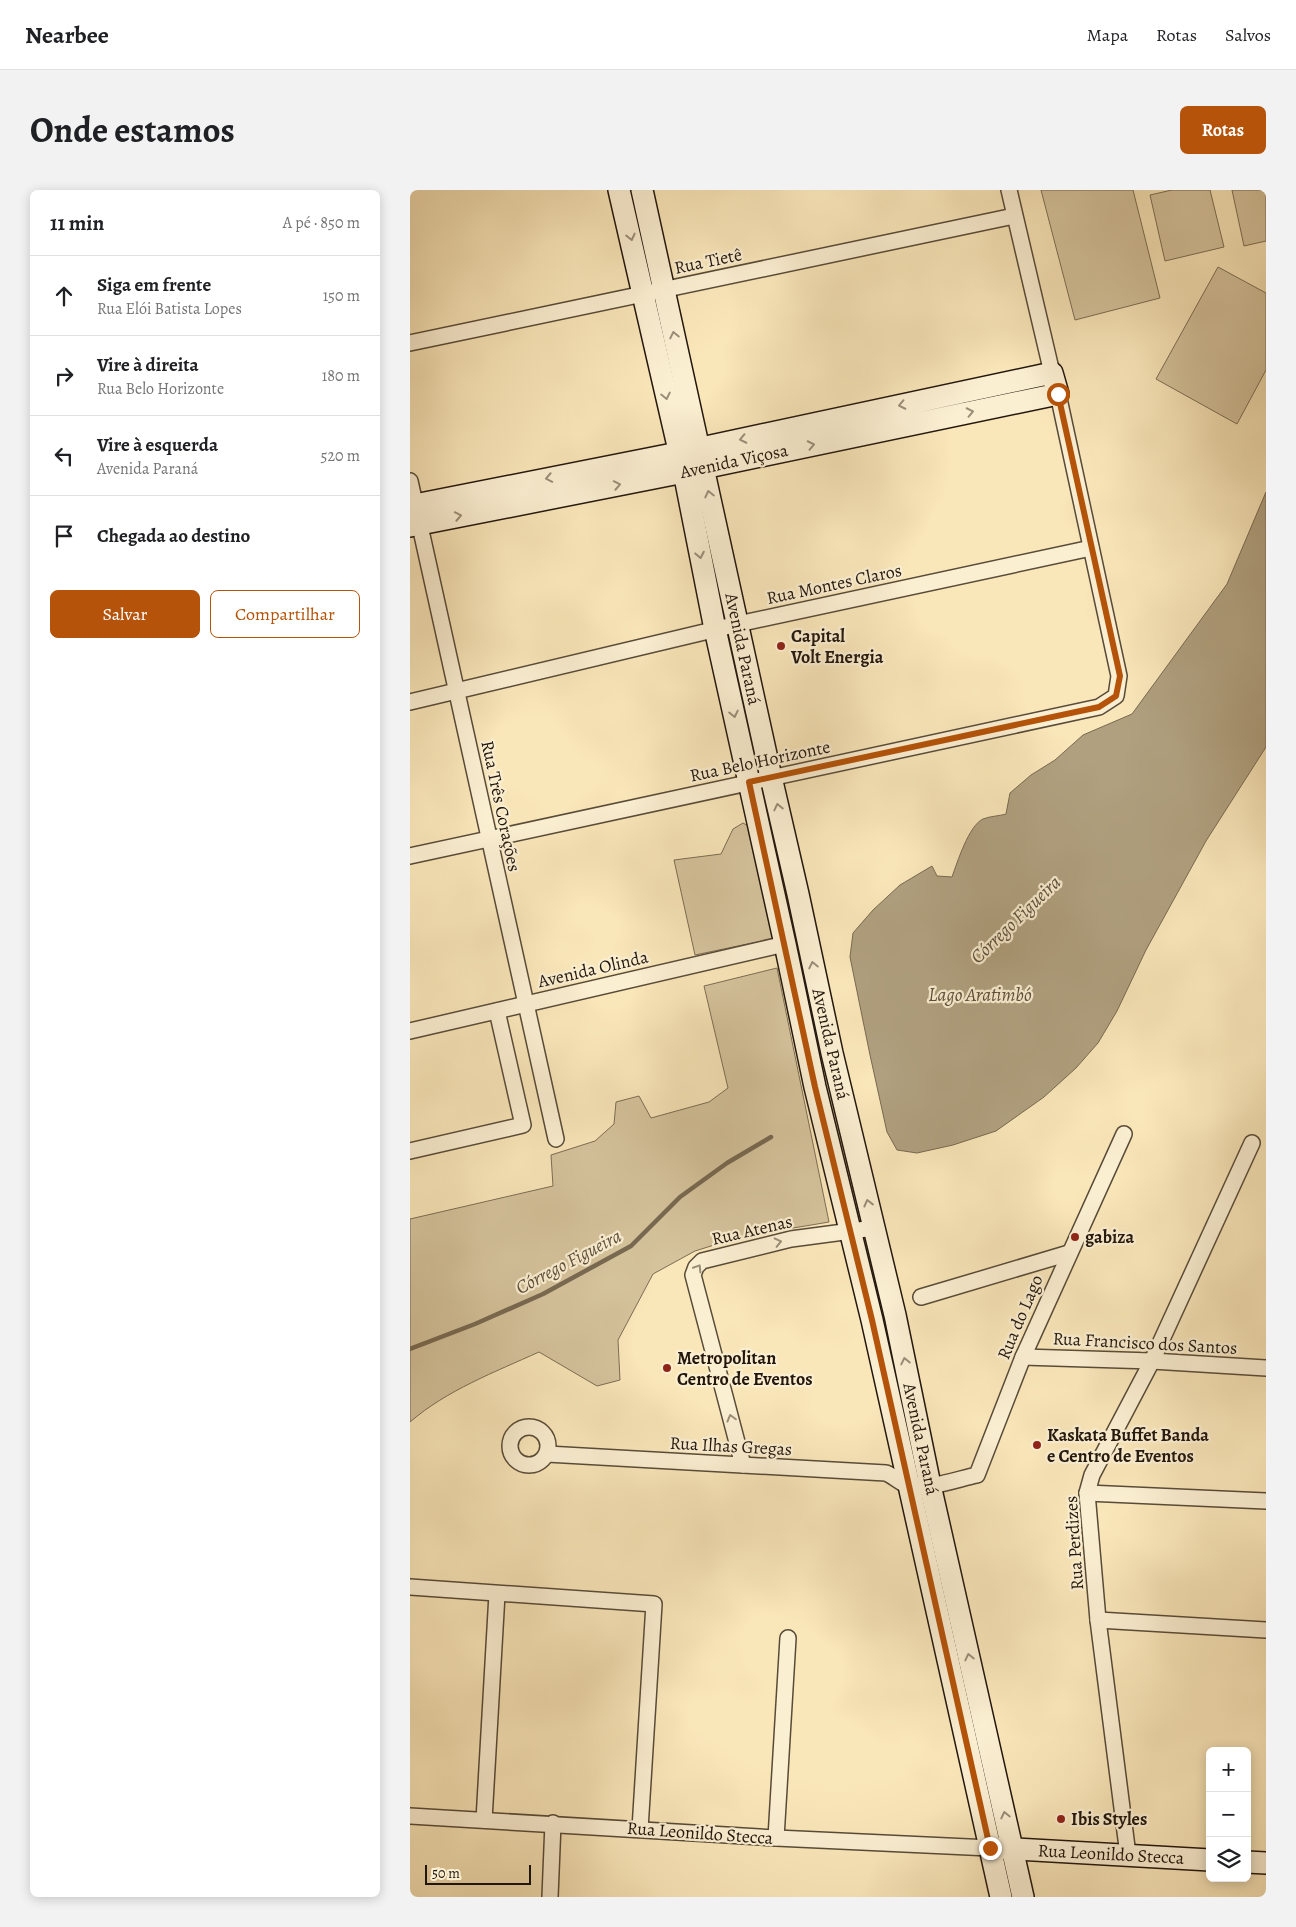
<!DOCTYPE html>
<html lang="pt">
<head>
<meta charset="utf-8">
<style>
	:root { --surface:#fff; --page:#f2f2f2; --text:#202124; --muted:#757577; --line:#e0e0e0; --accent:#b45309 }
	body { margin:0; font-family:Alegreya,serif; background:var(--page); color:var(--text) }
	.controls { position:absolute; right:15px; bottom:15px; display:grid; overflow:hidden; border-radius:8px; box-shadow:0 2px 12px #0003 }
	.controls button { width:45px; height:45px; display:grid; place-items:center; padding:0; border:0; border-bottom:1px solid var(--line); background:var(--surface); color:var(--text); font:25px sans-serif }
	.scale { position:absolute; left:15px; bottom:12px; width:106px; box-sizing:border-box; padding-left:5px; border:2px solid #23170d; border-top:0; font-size:14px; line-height:18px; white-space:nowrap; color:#23170d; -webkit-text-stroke:4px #fbefd2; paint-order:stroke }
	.stop { position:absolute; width:15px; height:15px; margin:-11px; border:4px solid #b45309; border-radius:50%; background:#fff }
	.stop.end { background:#b45309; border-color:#fff; box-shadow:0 1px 5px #0008 }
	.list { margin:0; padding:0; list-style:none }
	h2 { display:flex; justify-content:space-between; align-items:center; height:65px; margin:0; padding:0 20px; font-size:21px }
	h2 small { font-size:16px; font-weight:400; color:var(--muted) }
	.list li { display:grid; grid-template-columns:32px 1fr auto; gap:15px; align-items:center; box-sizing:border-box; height:80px; padding:0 20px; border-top:1px solid var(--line) }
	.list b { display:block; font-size:19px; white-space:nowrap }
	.list p { margin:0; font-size:16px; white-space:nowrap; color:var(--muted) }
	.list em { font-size:16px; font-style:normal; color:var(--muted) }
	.actions { display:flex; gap:10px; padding:15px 20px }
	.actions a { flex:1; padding:11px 0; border:1px solid var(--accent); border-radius:8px; text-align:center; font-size:18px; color:var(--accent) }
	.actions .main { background:var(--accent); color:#fff }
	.icon { flex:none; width:28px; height:28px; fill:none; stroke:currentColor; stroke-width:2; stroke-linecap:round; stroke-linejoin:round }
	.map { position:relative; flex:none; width:856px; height:1707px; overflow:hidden; border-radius:8px }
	header { display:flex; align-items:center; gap:30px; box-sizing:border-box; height:70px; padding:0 25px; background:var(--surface); border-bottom:1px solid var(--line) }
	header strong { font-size:24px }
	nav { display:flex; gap:28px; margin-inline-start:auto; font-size:18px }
	.intro { display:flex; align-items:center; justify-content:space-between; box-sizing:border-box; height:120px; padding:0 30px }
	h1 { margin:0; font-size:35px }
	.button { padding:12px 22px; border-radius:8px; background:var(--accent); color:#fff; font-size:18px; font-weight:700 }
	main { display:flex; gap:30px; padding:0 30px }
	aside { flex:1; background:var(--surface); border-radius:8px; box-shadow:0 2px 12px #0003 }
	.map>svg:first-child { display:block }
</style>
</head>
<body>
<header>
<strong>Nearbee</strong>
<nav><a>Mapa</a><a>Rotas</a><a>Salvos</a></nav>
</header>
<div class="intro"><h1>Onde estamos</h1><a class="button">Rotas</a></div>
<main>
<aside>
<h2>11 min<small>A pé · 850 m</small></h2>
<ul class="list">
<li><svg class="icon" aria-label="ahead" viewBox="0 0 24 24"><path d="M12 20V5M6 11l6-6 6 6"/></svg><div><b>Siga em frente</b><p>Rua Elói Batista Lopes</p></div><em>150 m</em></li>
<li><svg class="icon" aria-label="right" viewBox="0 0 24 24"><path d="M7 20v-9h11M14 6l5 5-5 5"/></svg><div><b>Vire à direita</b><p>Rua Belo Horizonte</p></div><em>180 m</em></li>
<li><svg class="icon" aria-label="left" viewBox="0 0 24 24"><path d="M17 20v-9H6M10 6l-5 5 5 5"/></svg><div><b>Vire à esquerda</b><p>Avenida Paraná</p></div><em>520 m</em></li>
<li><svg class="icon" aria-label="arrive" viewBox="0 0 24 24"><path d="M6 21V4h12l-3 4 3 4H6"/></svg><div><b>Chegada ao destino</b></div></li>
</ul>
<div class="actions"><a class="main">Salvar</a><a>Compartilhar</a></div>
</aside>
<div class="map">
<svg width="856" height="1707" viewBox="0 0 856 1707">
	<rect width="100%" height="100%" fill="#f9e6b9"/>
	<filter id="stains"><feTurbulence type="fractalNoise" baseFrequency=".004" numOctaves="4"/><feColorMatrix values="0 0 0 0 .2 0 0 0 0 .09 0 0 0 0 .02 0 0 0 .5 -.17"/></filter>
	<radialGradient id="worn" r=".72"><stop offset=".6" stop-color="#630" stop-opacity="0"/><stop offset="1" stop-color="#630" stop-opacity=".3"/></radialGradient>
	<g fill="#d5c39c" stroke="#7c6d54">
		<polygon points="631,0 723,0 750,108 665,130"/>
		<polygon points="762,0 800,0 814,57 755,71 740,5"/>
		<polygon points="822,0 856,0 856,51 834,56"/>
		<polygon points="808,77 856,103 856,180 827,234 746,189"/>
		<polygon points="322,449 349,580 345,578 318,454 319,450"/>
		<polygon points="353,601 356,601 470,1109 468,1113 463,1112 352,605"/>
		<polygon points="333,633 342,638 366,748 285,765 264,670 311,664 323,639"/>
		<path d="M367,778L419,1032L330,1047L285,1061L243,1084L208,1150L210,1190L187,1196L129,1162C85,1182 37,1200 0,1232V1029L143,996L141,965L185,951L204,934L206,912L229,906L241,928L299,912L318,898L294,796Z"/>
	</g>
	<path fill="#b0a07f" stroke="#786951" d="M856,302V557L796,651L736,760L707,821L688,853L666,878L634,907L586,941L543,955L507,963L487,960L477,942L460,865L440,767L443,743L463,720L490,695L522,676L527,686L542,687C547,673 559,635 573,629C580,626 590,626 596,624L600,603L621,585L645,570L673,545L722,524L817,394Z"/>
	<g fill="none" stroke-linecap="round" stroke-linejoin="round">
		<polyline stroke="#786951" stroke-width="4.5" points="0,1159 65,1134 133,1104 221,1056 270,1007 317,973 361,947"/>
		<defs>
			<g id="street">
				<polyline points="599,0 642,183"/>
				<polyline points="0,153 604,26"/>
				<polyline points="0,291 146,949"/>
				<polyline points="0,512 328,434 681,358"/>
				<polyline points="0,666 689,517 706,506 709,486 648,204"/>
				<polyline points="0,841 375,754"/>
				<polyline points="0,961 113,935 87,821"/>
				<polyline points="511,1107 659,1063"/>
				<polyline points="613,1167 742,1171 856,1178"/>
				<circle cx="119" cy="1256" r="19"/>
				<path d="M137,1264L476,1283C484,1286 492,1295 500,1296C518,1300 548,1289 567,1285L613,1167L714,944"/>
				<polyline points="333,1275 283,1085 286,1077 292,1071 381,1049 464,1038"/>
				<polyline points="677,1303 856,1311"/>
				<polyline points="0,1397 244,1414 230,1639"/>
				<polyline points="688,1430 856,1440"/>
				<polyline points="0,1626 366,1648 580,1658"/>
				<polyline points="74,1630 87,1404"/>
				<polyline points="366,1648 378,1448"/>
				<polyline points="718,1665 688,1430 677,1303 682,1285 742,1171 842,953"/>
				<polyline points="140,1707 143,1633"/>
			</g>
			<g id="secondary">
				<polyline points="209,0 274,282 305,439 375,754 405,897 462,1130 591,1707"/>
				<polyline points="232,0 361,587 388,704 422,863 485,1125 520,1295 613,1707"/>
				<polyline points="0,316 268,263 642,183 648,204 274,282 0,336"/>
				<polyline points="590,1658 800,1670"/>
				<polyline points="837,1672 856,1673"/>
			</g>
		</defs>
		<use href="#street" stroke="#584b38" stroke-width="18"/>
		<use href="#secondary" stroke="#23170d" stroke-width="24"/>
		<use href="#street" stroke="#fbefd2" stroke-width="15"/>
		<use href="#secondary" stroke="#fbefd2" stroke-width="21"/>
	</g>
	<defs><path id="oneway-chevron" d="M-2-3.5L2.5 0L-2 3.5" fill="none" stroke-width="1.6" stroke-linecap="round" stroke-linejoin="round" transform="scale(1.25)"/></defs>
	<g stroke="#9a8e79">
		<use href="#oneway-chevron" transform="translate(221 47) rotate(77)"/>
		<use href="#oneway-chevron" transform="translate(264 145) rotate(-102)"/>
		<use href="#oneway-chevron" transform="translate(256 206) rotate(78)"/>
		<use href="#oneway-chevron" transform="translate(492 215) rotate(168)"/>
		<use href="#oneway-chevron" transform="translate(560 222) rotate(-12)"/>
		<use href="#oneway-chevron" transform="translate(333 249) rotate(168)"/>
		<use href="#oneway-chevron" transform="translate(401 255) rotate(-12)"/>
		<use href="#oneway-chevron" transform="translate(139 288) rotate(169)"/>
		<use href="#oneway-chevron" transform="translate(207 295) rotate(-11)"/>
		<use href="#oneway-chevron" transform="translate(299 304) rotate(-103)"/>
		<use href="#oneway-chevron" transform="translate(48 326) rotate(-11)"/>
		<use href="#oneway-chevron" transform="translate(290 365) rotate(79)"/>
		<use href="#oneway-chevron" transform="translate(324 524) rotate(78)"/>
		<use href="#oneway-chevron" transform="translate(368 617) rotate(-103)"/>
		<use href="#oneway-chevron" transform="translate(403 775) rotate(-102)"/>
		<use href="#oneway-chevron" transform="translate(458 1013) rotate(-104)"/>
		<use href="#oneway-chevron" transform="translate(368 1052) rotate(-13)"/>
		<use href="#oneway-chevron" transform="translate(288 1078) rotate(-58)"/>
		<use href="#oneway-chevron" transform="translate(495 1171) rotate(-102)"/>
		<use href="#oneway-chevron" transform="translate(321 1228) rotate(-105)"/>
		<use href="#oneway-chevron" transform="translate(559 1467) rotate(-103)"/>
		<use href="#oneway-chevron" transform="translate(595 1625) rotate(-103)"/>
	</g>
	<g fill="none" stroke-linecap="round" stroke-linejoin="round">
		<polyline stroke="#b45309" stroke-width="6" points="580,1658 462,1130 405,897 339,592 689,517 706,506 710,486 648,204"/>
	</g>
	<g fill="#8f2418" stroke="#fbefd2" stroke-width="2">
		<circle cx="371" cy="456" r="5"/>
		<circle cx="665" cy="1047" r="5"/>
		<circle cx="257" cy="1178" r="5"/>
		<circle cx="627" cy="1255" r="5"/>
		<circle cx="651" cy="1629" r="5"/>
	</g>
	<g text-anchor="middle" stroke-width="4.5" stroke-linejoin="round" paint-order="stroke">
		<g font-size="18" fill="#23170d" stroke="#fbefd2">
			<text transform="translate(298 71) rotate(-12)" y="6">Rua Tietê</text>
			<text transform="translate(324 271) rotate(-12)" y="6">Avenida Viçosa</text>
			<text transform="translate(424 394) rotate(-12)" y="6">Rua Montes Claros</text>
			<text transform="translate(333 459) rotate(78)" y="6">Avenida Paraná</text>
			<text transform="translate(350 571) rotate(-12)" y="6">Rua Belo Horizonte</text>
			<text transform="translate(91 616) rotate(78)" y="6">Rua Três Corações</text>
			<text transform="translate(183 779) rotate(-13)" y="6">Avenida Olinda</text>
			<text transform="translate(421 854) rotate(77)" y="6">Avenida Paraná</text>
			<text transform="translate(342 1040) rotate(-13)" y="6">Rua Atenas</text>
			<text transform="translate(610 1127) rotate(-67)" y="6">Rua do Lago</text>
			<text transform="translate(735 1153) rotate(3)" y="6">Rua Francisco dos Santos</text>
			<text transform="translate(511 1249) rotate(78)" y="6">Avenida Paraná</text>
			<text transform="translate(321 1256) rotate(3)" y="6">Rua Ilhas Gregas</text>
			<text transform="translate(664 1353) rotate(-94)" y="6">Rua Perdizes</text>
			<text transform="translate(290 1643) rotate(4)" y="6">Rua Leonildo Stecca</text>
			<text transform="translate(701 1664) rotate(3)" y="6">Rua Leonildo Stecca</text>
		</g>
		<g font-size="18" font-weight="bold" fill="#23170d" stroke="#fbefd2" text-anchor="start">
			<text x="381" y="452">Capital<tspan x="381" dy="21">Volt Energia</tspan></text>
			<text x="675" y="1053">gabiza</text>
			<text x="267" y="1174">Metropolitan<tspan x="267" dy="21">Centro de Eventos</tspan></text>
			<text x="637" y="1251">Kaskata Buffet Banda<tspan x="637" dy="21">e Centro de Eventos</tspan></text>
			<text x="661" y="1635">Ibis Styles</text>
		</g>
		<g font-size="19" font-style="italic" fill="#5b4e3b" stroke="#fbefd2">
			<text transform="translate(605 729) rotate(-44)" y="7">Córrego Figueira</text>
			<text x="570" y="811">Lago Aratimbó</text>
			<text transform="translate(158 1071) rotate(-28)" y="7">Córrego Figueira</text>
		</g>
	</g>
	<rect width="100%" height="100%" filter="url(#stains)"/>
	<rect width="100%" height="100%" fill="url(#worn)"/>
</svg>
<div class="controls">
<button>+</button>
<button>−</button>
<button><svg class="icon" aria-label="layers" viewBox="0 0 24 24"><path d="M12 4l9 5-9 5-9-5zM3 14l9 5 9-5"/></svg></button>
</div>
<div class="scale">50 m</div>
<div class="stop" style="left:648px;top:204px"></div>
<div class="stop end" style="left:580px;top:1658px"></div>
</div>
</main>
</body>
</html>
